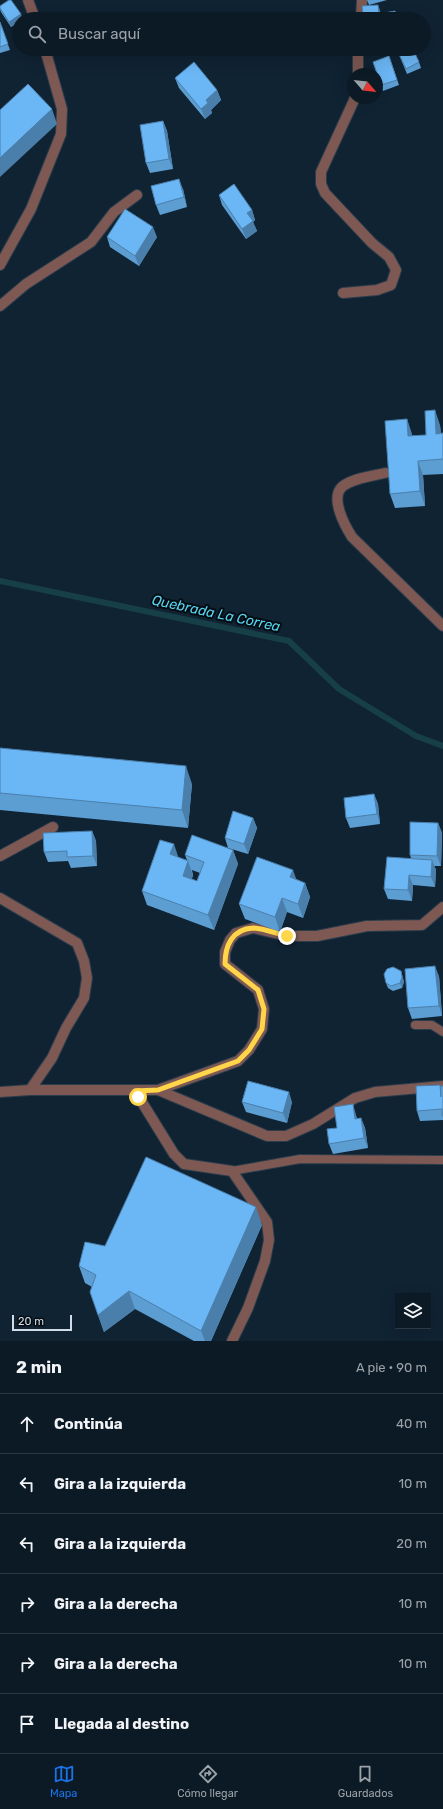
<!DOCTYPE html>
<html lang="es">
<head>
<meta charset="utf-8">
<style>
	:root { --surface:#0c1a26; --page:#15232e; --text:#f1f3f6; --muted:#9aa1a7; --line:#2c3843; --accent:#1a73e8 }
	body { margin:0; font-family:Rubik,sans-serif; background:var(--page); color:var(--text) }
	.controls { position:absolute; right:12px; bottom:12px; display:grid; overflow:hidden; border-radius:0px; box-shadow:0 4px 16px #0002 }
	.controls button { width:36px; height:36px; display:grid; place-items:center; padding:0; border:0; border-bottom:1px solid var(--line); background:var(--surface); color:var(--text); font:20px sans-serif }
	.compass { position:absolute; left:347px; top:68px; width:36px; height:36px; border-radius:50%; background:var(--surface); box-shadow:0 4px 16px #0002; rotate:118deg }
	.scale { position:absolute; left:12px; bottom:10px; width:60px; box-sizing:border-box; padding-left:4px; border:2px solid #d0dce7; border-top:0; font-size:11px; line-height:14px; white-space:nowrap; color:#d0dce7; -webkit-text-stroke:3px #050c12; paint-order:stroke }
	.stop { position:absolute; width:12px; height:12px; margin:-9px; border:3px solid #ffd54a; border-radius:50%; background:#fff }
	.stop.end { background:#ffd54a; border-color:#fff; box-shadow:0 1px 4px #0008 }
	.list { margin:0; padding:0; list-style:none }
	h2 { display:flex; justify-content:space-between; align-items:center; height:52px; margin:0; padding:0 16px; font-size:17px }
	h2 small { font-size:13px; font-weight:400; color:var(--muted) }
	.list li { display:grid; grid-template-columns:26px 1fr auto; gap:12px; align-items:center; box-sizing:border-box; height:60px; padding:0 16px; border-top:1px solid var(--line) }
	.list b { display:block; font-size:15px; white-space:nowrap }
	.list em { font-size:13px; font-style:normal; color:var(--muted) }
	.icon { flex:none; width:22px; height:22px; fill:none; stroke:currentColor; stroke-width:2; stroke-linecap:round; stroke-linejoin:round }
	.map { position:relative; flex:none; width:443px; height:1341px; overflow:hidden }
	.search { position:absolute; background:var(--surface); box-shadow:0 4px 16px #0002; left:12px; right:12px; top:12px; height:44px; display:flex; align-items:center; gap:10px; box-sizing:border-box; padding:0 14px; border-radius:22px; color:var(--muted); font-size:15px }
	.sheet { height:412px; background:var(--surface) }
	nav { display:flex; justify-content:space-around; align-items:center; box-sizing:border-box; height:56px; border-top:1px solid var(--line); background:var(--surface); font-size:11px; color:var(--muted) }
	nav a { display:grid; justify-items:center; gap:2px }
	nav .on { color:var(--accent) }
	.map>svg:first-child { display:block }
</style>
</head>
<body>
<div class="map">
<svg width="443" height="1341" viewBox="0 0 443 1341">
	<rect width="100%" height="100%" fill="#102333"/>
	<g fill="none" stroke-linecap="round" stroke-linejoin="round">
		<polyline stroke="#173f48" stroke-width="6" points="0,581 289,641 339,689 416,736 443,746"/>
		<defs>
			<g id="service">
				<polyline points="415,1025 432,1025 443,1032"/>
				<polyline points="232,1171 300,1159 443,1160"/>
			</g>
			<g id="minor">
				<polyline points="28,0 35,19"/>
				<polyline points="361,19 362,0"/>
				<polyline points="358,74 358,49"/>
				<polyline points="0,265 31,209 61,134 62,109 45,49"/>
				<polyline points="343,293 377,290 391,285 396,270 389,257 372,243 325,193 321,184 321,172 355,98"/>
				<polyline points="0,306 26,284 91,242 114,212 137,195"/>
				<path d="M385,473C372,476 354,478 343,486C329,497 345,526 352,537L443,626"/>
				<polyline points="0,856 53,827"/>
				<polyline points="0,898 77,943 84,961 87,978 84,998 66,1028 52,1058 30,1090"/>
				<polyline points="158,1090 238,1061 249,1050 262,1029 264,1009 258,990 225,964 225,952 230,940 236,933 253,928 287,936 317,936 367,926 422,925 443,907"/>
				<polyline points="135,1091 174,1154 184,1164 232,1171 267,1222 269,1240 265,1261 248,1308 232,1341"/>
				<polyline points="0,1092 30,1090 158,1090 267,1136 286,1136 313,1124 355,1098 375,1092 443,1086"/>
			</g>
		</defs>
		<use href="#service" stroke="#2b3d4c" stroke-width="10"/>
		<use href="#minor" stroke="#2b3d4c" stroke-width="12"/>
		<use href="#service" stroke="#7e5852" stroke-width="8"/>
		<use href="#minor" stroke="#7e5852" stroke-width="10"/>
	</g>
	<g fill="#5c9dd2" fill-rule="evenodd">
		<polygon points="367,0 387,0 369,5"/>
		<polygon points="0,6 19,19 19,22 11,27 1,12 0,9"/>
		<polygon points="380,10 380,14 395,11 398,19 364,19 363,18"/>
		<polygon points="0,22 10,50 0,53"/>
		<polygon points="397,50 419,62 421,68 407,74"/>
		<polygon points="389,56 399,85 383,91 373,62"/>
		<polygon points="175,78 217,90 221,100 211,110 212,113 205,119 179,88"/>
		<polygon points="163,121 167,131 173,169 150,173 146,163"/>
		<polygon points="183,189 187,207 160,215 156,205"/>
		<polygon points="219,195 252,210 255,220 253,222 257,231 246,239 222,205"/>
		<polygon points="107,237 157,237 139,266 110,247"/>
		<polygon points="407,419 412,436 426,435 440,425 441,434 443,433 443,474 423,475 425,506 395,508 390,494"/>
		<polygon points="0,748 192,784 188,828 0,810"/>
		<polygon points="374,794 378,804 380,824 350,828 346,818"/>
		<polygon points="253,818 257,828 248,854 228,848 225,838"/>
		<polygon points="438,823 442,833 441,866 434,866 436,870 435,887 413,885 412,901 388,899 384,889 411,858 410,855"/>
		<polygon points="92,831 96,841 97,866 71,868 68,861 48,862 44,852"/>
		<path d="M233,850L238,864L214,930L147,905L142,891L178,857L187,860L185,855ZM192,870L200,873L197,881L192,879L193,875Z"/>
		<polygon points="296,879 305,883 310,897 303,918 287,912 280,932 245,919 239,904"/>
		<polygon points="401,971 404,982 402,988 393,991 388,988 386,983"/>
		<polygon points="439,976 442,1016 412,1019 408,1008"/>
		<polygon points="440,1085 441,1088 443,1086 443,1120 420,1121 417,1111"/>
		<polygon points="242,1102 292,1102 287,1123 246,1112"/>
		<polygon points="356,1115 357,1119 361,1118 365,1128 368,1148 333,1154 329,1144 337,1128"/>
		<polygon points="262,1225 211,1341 194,1341 135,1309 104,1332 98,1315 92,1287 85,1283 79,1266 105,1246"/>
	</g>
	<g fill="#4b7fab">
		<polygon points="378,5 380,10 381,19 379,17"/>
		<polygon points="21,14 23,19 19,19 19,22 11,27 9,22"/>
		<polygon points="217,90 221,100 211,110 212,113 205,119 201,109 206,100"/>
		<polygon points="52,109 57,124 0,177 0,158"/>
		<polygon points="163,121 167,131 173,169 169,159"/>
		<polygon points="179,179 183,189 187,207 184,197"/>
		<polygon points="252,210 255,220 253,222 257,231 246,239 242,229 247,213"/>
		<polygon points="153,227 157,237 139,266 135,256"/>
		<polygon points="435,410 440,425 442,448 436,434"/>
		<polygon points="407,419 412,434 413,450 408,436"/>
		<polygon points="418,461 423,475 425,506 420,491"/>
		<polygon points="186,766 192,784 188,828 182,810"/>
		<polygon points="374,794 378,804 380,824 377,814"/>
		<polygon points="253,818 257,828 248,854 244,844"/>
		<polygon points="438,823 442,833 441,866 437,856"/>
		<polygon points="92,831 96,841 97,866 93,856"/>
		<polygon points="174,844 179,859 170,854"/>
		<polygon points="233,850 238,864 214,930 208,915"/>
		<polygon points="432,860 436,870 435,887 431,877"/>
		<polygon points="188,861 193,875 188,890 183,876"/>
		<polygon points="293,870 298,884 290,877"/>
		<polygon points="409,875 413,885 412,901 408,890"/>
		<polygon points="305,883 310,897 303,918 298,904"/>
		<polygon points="282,898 287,912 280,932 275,917"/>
		<polygon points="435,966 439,976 442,1016 439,1006"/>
		<polygon points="401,971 404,982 402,988 400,983"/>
		<polygon points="289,1092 292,1102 287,1123 283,1113"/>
		<polygon points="353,1104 356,1115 359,1129 355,1119"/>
		<polygon points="361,1118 365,1128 368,1148 364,1138"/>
		<polygon points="256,1207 262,1225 211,1341 205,1341 201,1331"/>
		<polygon points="129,1291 135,1309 104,1332 98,1315"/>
	</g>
	<g fill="#6bb6f4" stroke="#4b7fab">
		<polygon points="9,0 11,0 21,14 9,22 0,8 0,6"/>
		<polygon points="378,5 379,14 368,16 369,17 363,18 362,6"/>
		<polygon points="395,11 397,19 369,19 368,16"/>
		<polygon points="0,22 8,44 0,47"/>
		<polygon points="400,49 413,49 419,62 406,69 397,50"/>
		<polygon points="389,56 397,80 381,85 373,62"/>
		<polygon points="194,62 217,90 206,100 208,103 201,109 175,78"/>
		<polygon points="28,84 52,109 0,158 0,110"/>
		<polygon points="163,121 169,159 146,163 140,125"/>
		<polygon points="179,179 184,197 156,205 151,186"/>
		<polygon points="234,184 252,210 247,213 253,221 242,229 219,195"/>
		<polygon points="125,209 153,227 135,256 107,237"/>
		<polygon points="435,410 436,434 443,433 443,459 418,461 420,491 390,494 385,421 407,419 408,436 426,435 425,411"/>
		<polygon points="0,748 186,766 182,810 0,793"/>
		<polygon points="374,794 377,814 346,818 344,798"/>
		<polygon points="233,811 253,818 244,844 225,838"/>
		<polygon points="410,822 438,823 437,856 410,855"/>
		<polygon points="92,831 93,856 67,857 67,851 44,852 43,833"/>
		<polygon points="192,835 233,850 208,915 142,891 160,840 174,844 170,854 188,861 183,876 197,881 204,862 185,855"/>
		<polygon points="257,857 293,870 290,877 305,883 298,904 282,898 275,917 239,904"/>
		<polygon points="387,857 432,860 431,877 409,875 408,890 384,889"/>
		<polygon points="435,966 439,1006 408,1008 405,969"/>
		<polygon points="393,967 401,971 402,977 400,983 391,986 386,983 384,974 387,969"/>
		<polygon points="248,1081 289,1092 283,1113 242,1102"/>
		<polygon points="440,1085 441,1097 441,1086 443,1086 443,1116 442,1116 442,1109 417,1111 416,1086"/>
		<polygon points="353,1104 355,1119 361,1118 364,1138 329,1144 327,1129 337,1128 334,1107"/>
		<polygon points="146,1157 256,1207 201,1331 129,1291 98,1315 90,1292 96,1275 79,1266 85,1242 105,1246"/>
	</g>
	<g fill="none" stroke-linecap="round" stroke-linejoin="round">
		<path stroke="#ffd54a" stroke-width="5" d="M138,1097L135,1091L158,1090L238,1061L249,1050L262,1029L264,1009L258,990L225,964C225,946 232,929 253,928C263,928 277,934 287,936"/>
	</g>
	<g text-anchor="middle" stroke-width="4" stroke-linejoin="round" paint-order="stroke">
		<g font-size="14" font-style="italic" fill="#56d5f2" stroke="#050c12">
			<text transform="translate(216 613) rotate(12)" y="5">Quebrada La Correa</text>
		</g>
	</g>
</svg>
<div class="controls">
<button><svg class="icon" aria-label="layers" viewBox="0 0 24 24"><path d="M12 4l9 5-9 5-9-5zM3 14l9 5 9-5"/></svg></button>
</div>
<svg class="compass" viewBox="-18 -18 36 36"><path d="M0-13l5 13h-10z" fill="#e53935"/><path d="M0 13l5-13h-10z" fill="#9aa1a7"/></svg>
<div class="scale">20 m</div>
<div class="stop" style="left:138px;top:1097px"></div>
<div class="stop end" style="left:287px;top:936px"></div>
<div class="search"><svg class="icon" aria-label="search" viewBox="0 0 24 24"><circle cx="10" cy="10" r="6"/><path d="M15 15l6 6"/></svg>Buscar aquí</div>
</div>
<section class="sheet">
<h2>2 min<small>A pie · 90 m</small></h2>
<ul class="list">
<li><svg class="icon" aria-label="ahead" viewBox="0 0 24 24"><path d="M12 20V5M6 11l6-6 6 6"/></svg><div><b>Continúa</b></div><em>40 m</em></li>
<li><svg class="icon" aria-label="left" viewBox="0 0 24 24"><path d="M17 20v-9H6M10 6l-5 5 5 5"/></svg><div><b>Gira a la izquierda</b></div><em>10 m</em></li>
<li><svg class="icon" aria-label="left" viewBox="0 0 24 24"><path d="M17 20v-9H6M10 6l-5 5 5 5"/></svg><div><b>Gira a la izquierda</b></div><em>20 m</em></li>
<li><svg class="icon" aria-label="right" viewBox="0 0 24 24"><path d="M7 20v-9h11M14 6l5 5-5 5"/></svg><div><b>Gira a la derecha</b></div><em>10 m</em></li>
<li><svg class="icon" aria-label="right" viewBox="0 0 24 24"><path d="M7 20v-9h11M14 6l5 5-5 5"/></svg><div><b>Gira a la derecha</b></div><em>10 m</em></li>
<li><svg class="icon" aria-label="arrive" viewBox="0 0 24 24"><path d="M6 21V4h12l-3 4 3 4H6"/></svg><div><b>Llegada al destino</b></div></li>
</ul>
</section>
<nav>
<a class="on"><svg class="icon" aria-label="map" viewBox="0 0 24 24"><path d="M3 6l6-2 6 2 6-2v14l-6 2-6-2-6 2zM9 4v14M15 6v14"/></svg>Mapa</a>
<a><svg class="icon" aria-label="directions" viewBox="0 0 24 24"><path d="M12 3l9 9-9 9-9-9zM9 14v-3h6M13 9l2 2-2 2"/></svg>Cómo llegar</a>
<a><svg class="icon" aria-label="saved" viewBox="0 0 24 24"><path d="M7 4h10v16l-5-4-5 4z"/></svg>Guardados</a>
</nav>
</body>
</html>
